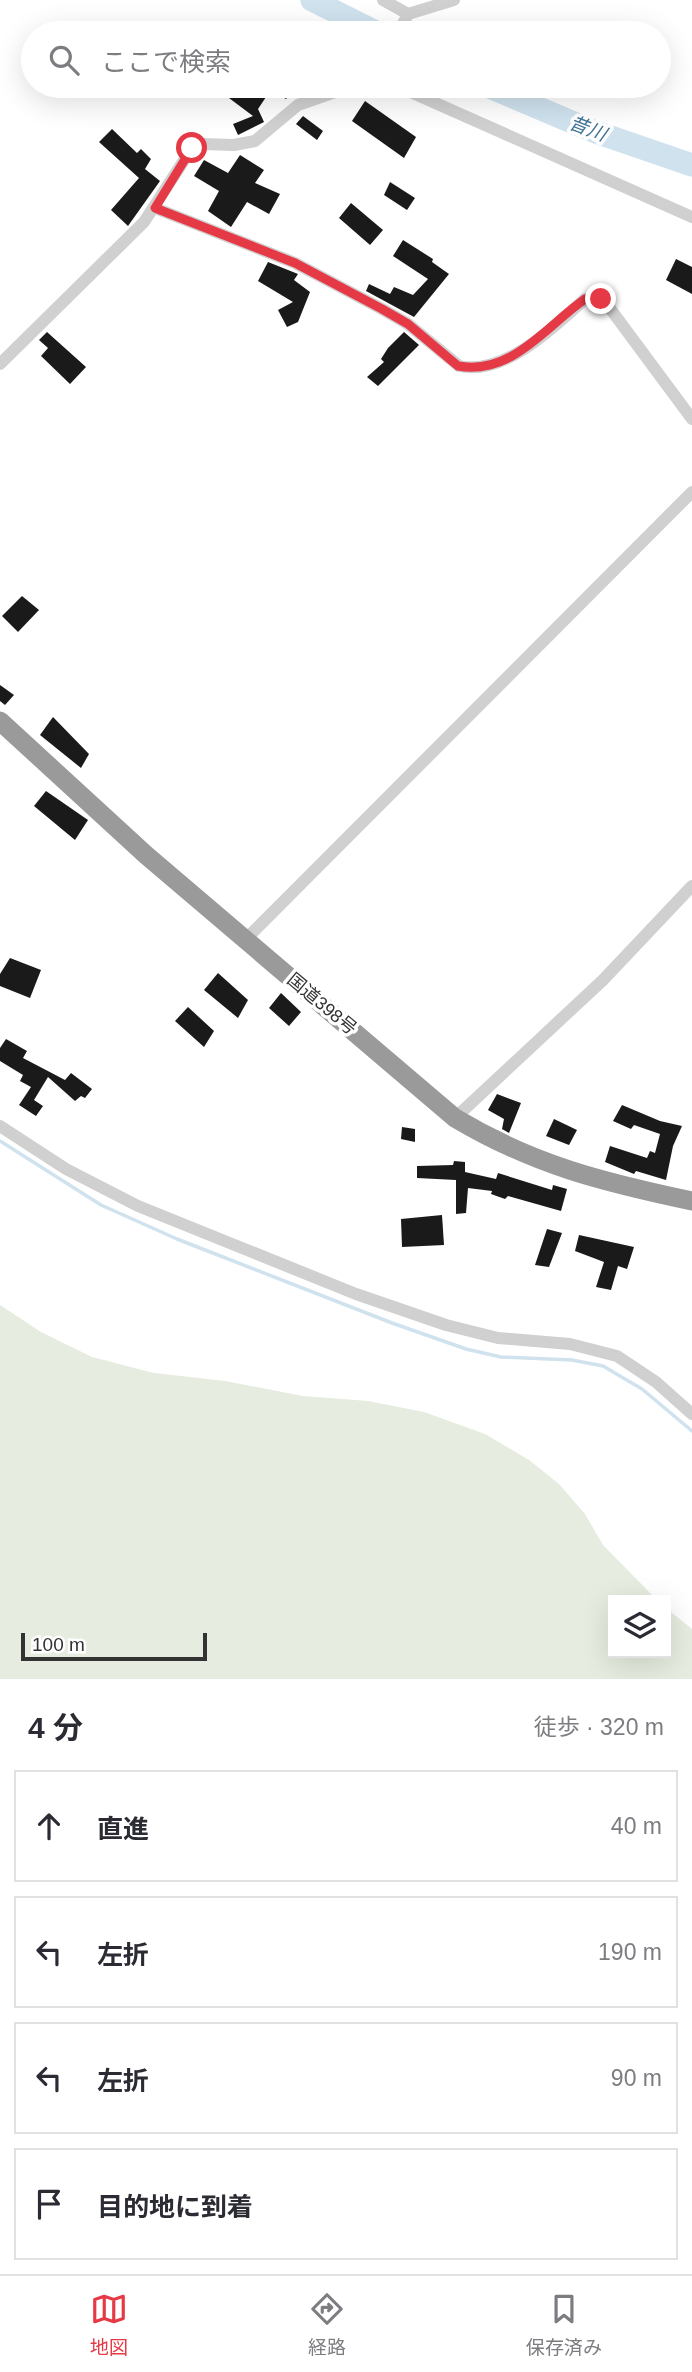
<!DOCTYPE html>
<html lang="ja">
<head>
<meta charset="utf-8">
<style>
	:root { --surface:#fff; --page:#f2f2f3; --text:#2b2b33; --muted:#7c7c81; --line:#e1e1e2; --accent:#e63946 }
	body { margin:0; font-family:Arial,"Noto Sans JP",sans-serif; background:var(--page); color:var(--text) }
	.controls { position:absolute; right:21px; bottom:21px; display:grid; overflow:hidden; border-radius:0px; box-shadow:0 7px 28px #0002 }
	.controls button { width:63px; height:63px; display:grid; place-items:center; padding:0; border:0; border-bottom:2px solid var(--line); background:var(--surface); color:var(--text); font:35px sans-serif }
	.scale { position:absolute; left:21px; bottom:18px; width:186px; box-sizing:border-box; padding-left:7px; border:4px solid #333; border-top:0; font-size:19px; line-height:24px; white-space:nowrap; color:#333; -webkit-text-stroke:5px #fff; paint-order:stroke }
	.stop { position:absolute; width:21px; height:21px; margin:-16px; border:5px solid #e63946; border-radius:50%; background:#fff }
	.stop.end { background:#e63946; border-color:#fff; box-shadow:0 2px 7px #0008 }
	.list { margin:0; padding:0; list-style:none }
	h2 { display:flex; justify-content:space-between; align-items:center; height:91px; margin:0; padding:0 28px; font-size:30px }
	h2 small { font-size:23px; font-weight:400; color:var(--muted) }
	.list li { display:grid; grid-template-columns:46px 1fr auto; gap:21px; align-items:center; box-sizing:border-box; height:112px; margin:0 14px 14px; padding:0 14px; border:2px solid var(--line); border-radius:0px }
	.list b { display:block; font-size:26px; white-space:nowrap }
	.list em { font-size:23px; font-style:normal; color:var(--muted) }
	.icon { flex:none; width:38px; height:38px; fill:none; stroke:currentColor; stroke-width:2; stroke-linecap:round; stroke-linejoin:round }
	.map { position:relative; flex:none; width:692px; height:1679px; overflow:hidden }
	.search { position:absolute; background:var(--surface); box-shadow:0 7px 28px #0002; left:21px; right:21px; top:21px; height:77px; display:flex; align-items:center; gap:18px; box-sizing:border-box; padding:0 24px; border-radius:38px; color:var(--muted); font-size:26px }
	.sheet { height:595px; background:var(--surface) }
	nav { display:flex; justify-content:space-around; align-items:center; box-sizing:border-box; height:98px; border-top:2px solid var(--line); background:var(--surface); font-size:19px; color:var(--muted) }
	nav a { display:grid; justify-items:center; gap:4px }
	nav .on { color:var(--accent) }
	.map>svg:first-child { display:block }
</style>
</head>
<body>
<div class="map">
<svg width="692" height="1679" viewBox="0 0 692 1679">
	<rect width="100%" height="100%" fill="#fff"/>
	<polygon fill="#e6ecdf" points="0,1305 41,1332 92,1357 154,1373 225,1381 303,1396 368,1401 424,1412 485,1434 529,1460 559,1484 585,1514 603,1545 657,1600 613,1600 613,1653 666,1653 666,1608 692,1629 692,1679 0,1679"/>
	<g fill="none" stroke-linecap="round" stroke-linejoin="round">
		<polyline stroke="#cfe2ee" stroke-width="3.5" points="0,1141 101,1205 177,1239 392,1323 466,1349 501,1357 572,1360 603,1366 642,1389 692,1431"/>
		<g stroke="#cfe2ee" stroke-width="23">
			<polyline points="312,0 378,33"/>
			<polyline points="487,86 593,131 692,165"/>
		</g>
	</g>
	<g fill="#1a1a1a">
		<polygon points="223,21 246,33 217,33"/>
		<polygon points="213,86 252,86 266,97 258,109 264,122 238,135 233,124 253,116"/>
		<polygon points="263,86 297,86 286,99"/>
		<polygon points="365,101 416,137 404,158 352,121"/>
		<polygon points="303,116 323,131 317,140 296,124"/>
		<polygon points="112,129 137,153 141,149 151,159 145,169 160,181 128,226 111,210 139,178 99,142"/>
		<polygon points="240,155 264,170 255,183 280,194 269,214 247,202 231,227 208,211 219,191 194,176 204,160 228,173"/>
		<polygon points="390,182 415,198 407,210 384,195"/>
		<polygon points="351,203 383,230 370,245 339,218"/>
		<polygon points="403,240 433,259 432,262 449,274 414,317 366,291 369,284 390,294 394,287 413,295 428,279 393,256"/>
		<polygon points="676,259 692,267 692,294 666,280"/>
		<polygon points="268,262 298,274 294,280 310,292 298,322 287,327 278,310 293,302 258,281"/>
		<polygon points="47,332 86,367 70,384 41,356 48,348 39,340"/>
		<polygon points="404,332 419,345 378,386 367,377 384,362 381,359 388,348"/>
		<polygon points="22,596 39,610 18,632 2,616"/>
		<polygon points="0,685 14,695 5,705 0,701"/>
		<polygon points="53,717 89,754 81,768 40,735"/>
		<polygon points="46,791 88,820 75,840 34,806"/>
		<polygon points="10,958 41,970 30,998 0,986 0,974"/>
		<polygon points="218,973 248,1000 238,1018 204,990"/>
		<polygon points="281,993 301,1012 289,1026 269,1008"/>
		<polygon points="188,1007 214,1031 204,1047 175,1021"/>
		<polygon points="6,1039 27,1051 23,1058 65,1080 71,1073 92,1089 85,1098 81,1096 75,1101 48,1077 34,1100 43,1106 36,1116 19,1105 31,1087 20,1081 23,1075 0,1061 0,1048"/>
		<polygon points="497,1094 521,1103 509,1133 502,1129 504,1119 488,1110"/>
		<polygon points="622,1105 660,1121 682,1126 673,1146 666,1180 636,1171 634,1174 605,1162 610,1146 647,1158 650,1151 655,1153 660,1134 634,1125 631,1129 613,1121"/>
		<polygon points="554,1119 577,1130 569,1145 546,1136"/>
		<polygon points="402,1127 415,1129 415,1142 401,1139"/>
		<polygon points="454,1161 465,1162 465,1172 496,1179 498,1173 552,1190 553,1185 567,1189 561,1211 508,1196 505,1199 491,1194 492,1191 468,1188 466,1213 456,1214 456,1180 417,1178 417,1166 453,1165"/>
		<polygon points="442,1215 444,1245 402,1247 401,1219"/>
		<polygon points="547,1229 562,1233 549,1267 535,1265"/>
		<polygon points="579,1235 634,1247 627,1269 618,1266 611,1290 596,1287 604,1262 575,1251"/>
	</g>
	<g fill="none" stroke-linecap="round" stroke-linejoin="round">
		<g stroke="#d0d0d0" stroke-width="12">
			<polyline points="383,0 408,14 454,0"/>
			<polyline points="398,33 408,14"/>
			<polyline points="397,86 692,217"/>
			<path d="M155,208L295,263L382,309L408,324L459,366C505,376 554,327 585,299L596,296L606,303L692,419"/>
			<polyline points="0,364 144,222 192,148 202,144 234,145 255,141 298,105 352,86"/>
			<polyline points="245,940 692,492"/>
			<polyline points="455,1118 603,980 692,886"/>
			<polyline points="0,1126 66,1169 138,1206 356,1294 446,1325 498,1338 570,1344 617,1356 656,1382 692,1414"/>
		</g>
		<path stroke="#9a9a9a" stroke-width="19" d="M0,721L146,855L455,1118C534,1165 602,1182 692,1201"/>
	</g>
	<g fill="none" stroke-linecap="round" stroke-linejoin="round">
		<path stroke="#e63946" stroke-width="9" d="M192,148L155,208L295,263L382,309L408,324L458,366C512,376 547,325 585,299C591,296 595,296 601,299"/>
	</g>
	<g text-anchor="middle" stroke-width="7" stroke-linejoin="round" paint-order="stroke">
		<g font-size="18" fill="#333" stroke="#fff">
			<text transform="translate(322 1004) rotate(40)" y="6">国道398号</text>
		</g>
		<g font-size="19" font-style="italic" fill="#3f7597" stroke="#fff">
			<text transform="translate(588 128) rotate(21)" y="7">昔川</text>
		</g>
	</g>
</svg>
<div class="controls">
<button><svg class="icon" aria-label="layers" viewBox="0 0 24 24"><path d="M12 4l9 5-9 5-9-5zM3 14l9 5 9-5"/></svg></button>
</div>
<div class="scale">100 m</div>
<div class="stop" style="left:192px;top:148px"></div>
<div class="stop end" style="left:601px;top:299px"></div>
<div class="search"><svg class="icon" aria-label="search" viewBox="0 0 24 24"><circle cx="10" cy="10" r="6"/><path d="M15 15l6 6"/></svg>ここで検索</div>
</div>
<section class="sheet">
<h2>4 分<small>徒歩 · 320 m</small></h2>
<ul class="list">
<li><svg class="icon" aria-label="ahead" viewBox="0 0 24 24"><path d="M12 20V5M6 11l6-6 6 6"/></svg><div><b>直進</b></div><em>40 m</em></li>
<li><svg class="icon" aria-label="left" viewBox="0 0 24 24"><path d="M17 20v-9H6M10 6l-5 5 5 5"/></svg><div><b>左折</b></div><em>190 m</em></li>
<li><svg class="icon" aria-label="left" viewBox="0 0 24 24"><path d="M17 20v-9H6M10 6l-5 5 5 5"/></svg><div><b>左折</b></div><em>90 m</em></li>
<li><svg class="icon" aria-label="arrive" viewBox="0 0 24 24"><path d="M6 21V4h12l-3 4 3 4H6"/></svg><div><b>目的地に到着</b></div></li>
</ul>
</section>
<nav>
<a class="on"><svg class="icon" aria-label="map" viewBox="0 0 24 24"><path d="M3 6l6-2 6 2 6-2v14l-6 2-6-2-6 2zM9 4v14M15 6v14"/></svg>地図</a>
<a><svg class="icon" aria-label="directions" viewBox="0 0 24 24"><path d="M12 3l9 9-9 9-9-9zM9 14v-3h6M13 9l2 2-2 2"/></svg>経路</a>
<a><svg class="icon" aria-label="saved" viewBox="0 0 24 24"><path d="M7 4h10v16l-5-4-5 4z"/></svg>保存済み</a>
</nav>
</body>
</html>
